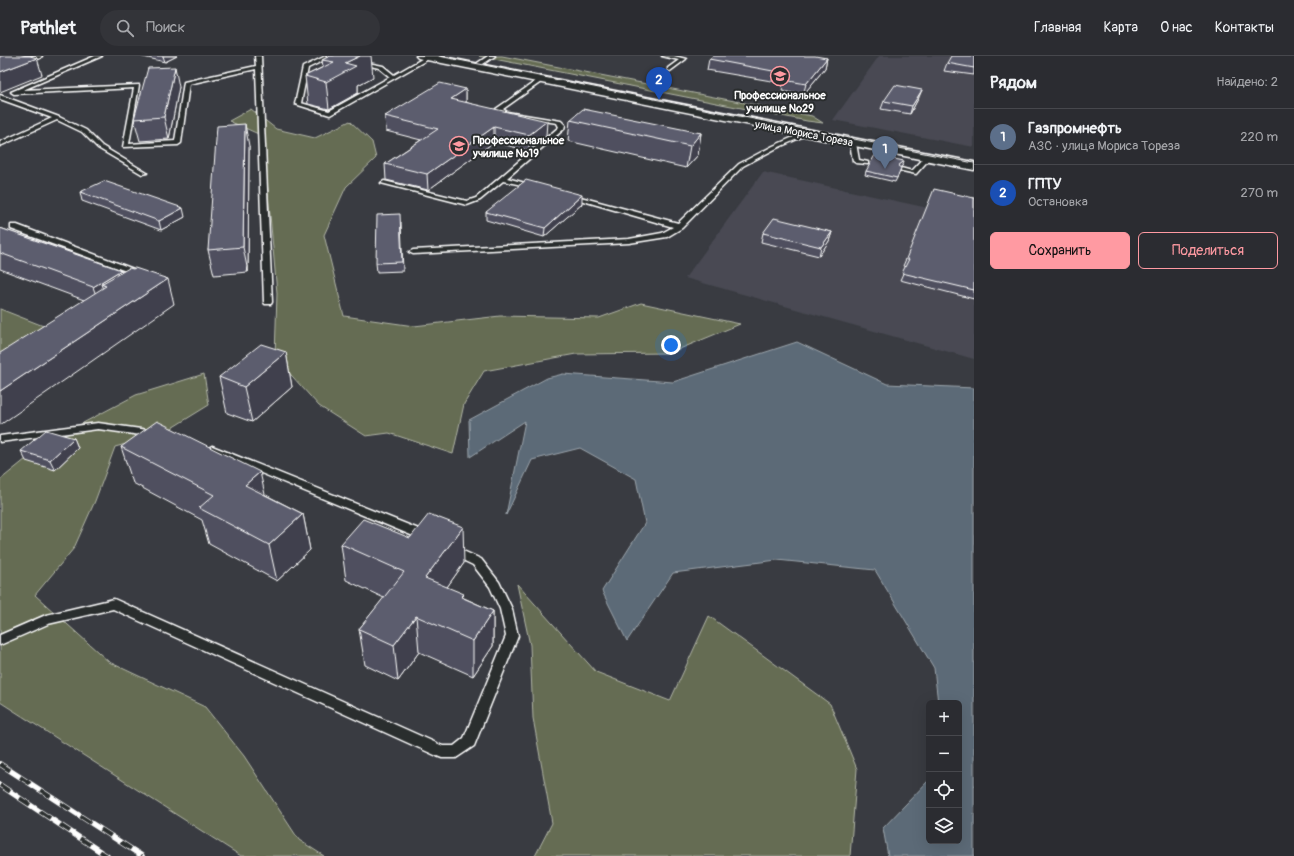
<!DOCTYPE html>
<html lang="ru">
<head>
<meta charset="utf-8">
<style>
	:root { --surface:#2b2c31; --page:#333439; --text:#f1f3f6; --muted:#a6a7ab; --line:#47484d; --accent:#ff9aa2 }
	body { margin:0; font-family:Pangolin,sans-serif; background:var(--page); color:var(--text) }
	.controls { position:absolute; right:12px; bottom:12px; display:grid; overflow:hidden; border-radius:6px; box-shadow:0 4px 16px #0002 }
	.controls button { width:36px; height:36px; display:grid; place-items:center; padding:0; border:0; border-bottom:1px solid var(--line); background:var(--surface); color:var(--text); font:20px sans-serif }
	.you { position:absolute; left:671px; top:289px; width:14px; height:14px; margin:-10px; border:3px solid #fff; border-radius:50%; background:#1a73e8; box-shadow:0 0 0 6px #1a73e833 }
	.badge { display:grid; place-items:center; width:26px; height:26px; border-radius:50%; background:var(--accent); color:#fff; font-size:13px; font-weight:700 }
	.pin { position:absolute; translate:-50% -33px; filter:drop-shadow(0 1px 2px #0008) }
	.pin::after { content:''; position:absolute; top:21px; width:14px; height:12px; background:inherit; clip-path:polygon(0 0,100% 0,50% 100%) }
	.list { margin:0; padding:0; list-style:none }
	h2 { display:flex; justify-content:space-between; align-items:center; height:52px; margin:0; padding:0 16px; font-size:17px }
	h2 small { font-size:13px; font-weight:400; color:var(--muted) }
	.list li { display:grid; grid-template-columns:26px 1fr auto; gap:12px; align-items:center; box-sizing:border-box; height:56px; padding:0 16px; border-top:1px solid var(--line) }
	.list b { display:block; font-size:15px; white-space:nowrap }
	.list p { margin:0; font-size:13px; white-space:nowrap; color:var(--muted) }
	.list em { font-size:13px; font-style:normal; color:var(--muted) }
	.actions { display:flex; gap:8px; padding:12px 16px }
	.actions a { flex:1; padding:9px 0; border:1px solid var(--accent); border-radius:6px; text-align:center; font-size:14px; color:var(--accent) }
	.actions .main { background:var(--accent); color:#111 }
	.icon { flex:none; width:22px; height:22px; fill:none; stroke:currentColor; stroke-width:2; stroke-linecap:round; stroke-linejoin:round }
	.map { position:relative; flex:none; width:974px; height:800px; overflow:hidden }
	header { display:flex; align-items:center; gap:24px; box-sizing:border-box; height:56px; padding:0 20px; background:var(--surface); border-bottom:1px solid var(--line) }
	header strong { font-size:19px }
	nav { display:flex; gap:22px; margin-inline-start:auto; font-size:14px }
	.search { width:280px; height:36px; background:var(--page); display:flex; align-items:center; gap:10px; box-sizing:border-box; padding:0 14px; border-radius:22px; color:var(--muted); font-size:15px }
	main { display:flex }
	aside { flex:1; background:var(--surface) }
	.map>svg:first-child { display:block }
</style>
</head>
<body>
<header>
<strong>Pathlet</strong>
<div class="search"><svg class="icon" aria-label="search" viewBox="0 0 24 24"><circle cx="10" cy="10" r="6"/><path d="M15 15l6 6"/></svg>Поиск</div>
<nav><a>Главная</a><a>Карта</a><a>О нас</a><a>Контакты</a></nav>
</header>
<main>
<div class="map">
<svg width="974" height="800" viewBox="0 0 974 800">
	<rect width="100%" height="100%" fill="#393b41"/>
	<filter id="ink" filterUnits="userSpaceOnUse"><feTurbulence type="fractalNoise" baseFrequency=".025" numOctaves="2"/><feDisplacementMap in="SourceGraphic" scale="8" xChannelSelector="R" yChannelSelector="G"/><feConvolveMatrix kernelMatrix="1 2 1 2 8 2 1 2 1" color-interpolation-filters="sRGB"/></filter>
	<g filter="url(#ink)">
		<g fill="#484952">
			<polygon points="879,0 974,0 974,91 833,64"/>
			<polygon points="763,116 974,162 974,303 685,222"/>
		</g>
		<g fill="#656c52" stroke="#b2b6a8">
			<polygon points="479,0 502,0 812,60 823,67 807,65"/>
			<polygon points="251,53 276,73 315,82 350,65 372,86 376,102 346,131 324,179 344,260 414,270 500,260 599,262 641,247 740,268 670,297 576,298 484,315 464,348 453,398 389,377 366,380 319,350 275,301 277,237 263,80 229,65"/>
			<polygon points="0,253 46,271 0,300"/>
			<polygon points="204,318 209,349 162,378 115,391 95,445 74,492 35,539 109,606 205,651 244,700 299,784 324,800 241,800 0,646 0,424 47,386 136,339"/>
			<polygon points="517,528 596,616 670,645 709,560 830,648 857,713 850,800 535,800 552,767 533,662 530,589"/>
		</g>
		<polygon fill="#5b6a77" stroke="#9da6ad" points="797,286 887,328 974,332 974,800 888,800 883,772 929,724 929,785 959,785 959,647 938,647 934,612 875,514 777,504 673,517 627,585 602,535 645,467 636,423 580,392 532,404 506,459 525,365 470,401 469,364 547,322 563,318 673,326"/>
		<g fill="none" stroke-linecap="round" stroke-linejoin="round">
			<defs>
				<g id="service">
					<polygon points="95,0 102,0 23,34 139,29 129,88 175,85 184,26 256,10 255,0 261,0 272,246 271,248 265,248 264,246 256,13 189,28 181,87 178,89 123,91 134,32 14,38 11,36"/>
					<polygon points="326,0 333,0 308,12 301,47 329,55 390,21 379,12 358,7 358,5 383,10 394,19 427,0 432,1 330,59 295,48 303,11"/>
					<polygon points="488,0 495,0 477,12 473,12 473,10"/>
					<polygon points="662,0 674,0 686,3 670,15 668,14 668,12 679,4"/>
					<polygon points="539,23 542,25 541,26 503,53 507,56 561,65 565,69 564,73 507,122 536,130 536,132 503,125 480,144 467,149 381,127 384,125 467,145 476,142 559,71 557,67 505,59 496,53"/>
					<polygon points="0,39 59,61 86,74 102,90 147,117 142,118 98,92 82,76 57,64 0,90 0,86 52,62 0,43"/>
					<polygon points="807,75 810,77 809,78 777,92 743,110 682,172 667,181 629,187 413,198 409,196 413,194 629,183 662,177 673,171 566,140 569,138 678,167 739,108 773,90"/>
					<polygon points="853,85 856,87 859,104 868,106 868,108 856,107 853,105 850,87"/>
					<polygon points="926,100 931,101 916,118 898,114 901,112 912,115"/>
					<polygon points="11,169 17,169 144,217 140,219 137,219 11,173"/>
					<polygon points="98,367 155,375 160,378 155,381 98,373 0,386 0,380"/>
					<polygon points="212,390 431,478 432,481 431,484 423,484 208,395 207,393"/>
					<polygon points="452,490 481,503 499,526 512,553 518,580 474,690 456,702 442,702 437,700 113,553 48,568 0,589 0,579 46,559 114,543 443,690 454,690 464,682 506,580 500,553 490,531 473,509 448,497 446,494 448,491"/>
				</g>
				<g id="tertiary">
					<polygon points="25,0 42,0 40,2 0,17 0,9"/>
					<polygon points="416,0 439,0 974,106 974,114 422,3 418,2"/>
				</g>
			</defs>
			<use href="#service" stroke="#fff" stroke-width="3"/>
			<use href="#tertiary" stroke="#fff" stroke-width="3"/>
			<use href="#service" fill="#2a2d2e" fill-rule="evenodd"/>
			<use href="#tertiary" fill="#2a2d2e" fill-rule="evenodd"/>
			<polyline stroke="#fff" stroke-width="1" points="439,0 974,107"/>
			<defs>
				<g id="rail">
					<polyline points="0,708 142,800"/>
					<polyline points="0,729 107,800"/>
				</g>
			</defs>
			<use href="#rail" stroke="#fff" stroke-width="5.5"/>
			<use href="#rail" stroke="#2a2d2e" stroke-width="4" stroke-dasharray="12" stroke-linecap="butt"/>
		</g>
		<g fill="#4f505f" stroke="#fff">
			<polygon points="139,0 177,0 165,6"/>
			<polygon points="330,0 373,21 358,29 358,37 329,53 308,48 305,20 323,11 322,4"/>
			<polygon points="974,0 974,19 944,15 947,7"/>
			<polygon points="827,2 825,12 803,39 782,35 783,27 707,14 709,3"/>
			<polygon points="179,31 169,83 140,85 134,63"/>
			<polygon points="466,33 466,46 546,80 529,95 494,86 428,134 386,124 385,108 421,84 386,75 385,60"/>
			<polygon points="919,41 910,58 881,53 884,45"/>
			<polygon points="570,64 701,77 698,99 686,112 568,85"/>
			<polygon points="249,90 248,216 214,219 208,194"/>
			<polygon points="903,109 900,111 901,112 900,116 895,126 865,119 866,115"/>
			<polygon points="80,136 185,161 161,174 82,145"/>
			<polygon points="974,142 974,243 900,224 906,211 903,210 906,203"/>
			<polygon points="582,148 544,181 486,164 486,156"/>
			<polygon points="401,166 403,215 377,216 376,207"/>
			<polygon points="0,172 121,214 121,216 174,248 84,244 0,213"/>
			<polygon points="832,176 829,185 819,200 761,186 763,177"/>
			<polygon points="286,296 292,331 252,366 227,357 219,321"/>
			<polygon points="74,382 78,392 55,414 26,405 21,395"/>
			<polygon points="121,391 266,439 303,458 310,494 277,525 209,488 202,464 133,427"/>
			<polygon points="341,488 464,507 447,531 464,542 493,555 493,590 473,620 419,596 398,625 365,609 359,573 384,542 346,524"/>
		</g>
		<g fill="#40414d" stroke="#fff">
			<polygon points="163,0 177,0 165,6"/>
			<polygon points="360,0 371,0 373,21 358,29 358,37 329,53 326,26 345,7"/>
			<polygon points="37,2 42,19 0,36 0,16"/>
			<polygon points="827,2 825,12 803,39 806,28"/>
			<polygon points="175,11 179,31 169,83 164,61"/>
			<polygon points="466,33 466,48 451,43"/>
			<polygon points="922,34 919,41 910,58 912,50"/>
			<polygon points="547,65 546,80 529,95 529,79"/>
			<polygon points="245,68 249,90 248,216 243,191"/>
			<polygon points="494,71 494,86 428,134 427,118"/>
			<polygon points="701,77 698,99 686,112 690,90"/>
			<polygon points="904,105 903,109 897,114 898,110"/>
			<polygon points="582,139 582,148 544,181 545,172"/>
			<polygon points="183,152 185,161 161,174 159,165"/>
			<polygon points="832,176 829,185 819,200 821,191"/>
			<polygon points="121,214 126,233 106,230 101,228 107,245 100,250 93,231"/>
			<polygon points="168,223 174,248 0,369 0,335"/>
			<polygon points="286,296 292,331 252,366 244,331"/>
			<polygon points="74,382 78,392 55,414 50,404"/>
			<polygon points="260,416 268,452 245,429"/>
			<polygon points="303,458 310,494 277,525 269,489"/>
			<polygon points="463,471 464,507 428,558 425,522"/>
			<polygon points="493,555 493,590 473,620 473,585"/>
			<polygon points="416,560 419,596 398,625 394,589"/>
		</g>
		<g fill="#5c5d6e" stroke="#fff">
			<polygon points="0,0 30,0 37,2 0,16"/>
			<polygon points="330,0 360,0 345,7 356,10 326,26 305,20 334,6 322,4"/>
			<polygon points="713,0 815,0 827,2 806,28 784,24 789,18 709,3"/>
			<polygon points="951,0 974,0 974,12 947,7"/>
			<polygon points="175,11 164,61 134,63 148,12"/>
			<polygon points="440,27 466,33 451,43 547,65 529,79 494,71 427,118 385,108 438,73 385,60"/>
			<polygon points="895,29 922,34 912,50 884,45"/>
			<polygon points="583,53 701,77 690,90 570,64"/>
			<polygon points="245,68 243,191 208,194 217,70"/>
			<polygon points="875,99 904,105 898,110 901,112 897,122 866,115"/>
			<polygon points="526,124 582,139 545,172 486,156"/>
			<polygon points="104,125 183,152 159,165 80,136"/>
			<polygon points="934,133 974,142 974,234 902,217 909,203 906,203"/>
			<polygon points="400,158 402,206 376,207 377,159"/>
			<polygon points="774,162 832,176 821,191 763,177"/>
			<polygon points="0,172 121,214 93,231 0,197"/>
			<polygon points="129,212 133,213 135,212 168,223 0,335 0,297 106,230 101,228"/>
			<polygon points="261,288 286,296 244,331 219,321"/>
			<polygon points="157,365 260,416 245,429 303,458 269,489 199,452 214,439 121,391"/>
			<polygon points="46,374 74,382 50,404 21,395"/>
			<polygon points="429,458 463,471 425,522 464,538 461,541 493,555 473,585 416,560 394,589 359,573 404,516 341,488 363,463 410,482"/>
		</g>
	</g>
	<defs>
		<symbol id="university-ring" viewBox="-11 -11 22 22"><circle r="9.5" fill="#2a2d2e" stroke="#ff9aa2" stroke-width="1.5"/><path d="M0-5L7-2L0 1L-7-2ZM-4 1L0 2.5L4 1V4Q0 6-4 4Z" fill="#ff9aa2"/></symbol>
	</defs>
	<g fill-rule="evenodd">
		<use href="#university-ring" x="769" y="9" width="22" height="22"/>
		<use href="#university-ring" x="448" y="79" width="22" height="22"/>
	</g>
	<g text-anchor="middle" stroke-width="4" stroke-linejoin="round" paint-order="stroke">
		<g font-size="11" font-weight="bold" fill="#fff" stroke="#2a2d2e">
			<text x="780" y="43">Профессиональное<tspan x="780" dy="13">училище №29</tspan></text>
			<text x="473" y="88" text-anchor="start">Профессиональное<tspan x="473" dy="13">училище №19</tspan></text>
		</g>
		<g font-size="11" fill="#fff" stroke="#2a2d2e">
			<text transform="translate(804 77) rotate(11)" y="4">улица Мориса Тореза</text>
		</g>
	</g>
</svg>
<div class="controls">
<button>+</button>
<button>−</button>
<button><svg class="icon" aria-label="locate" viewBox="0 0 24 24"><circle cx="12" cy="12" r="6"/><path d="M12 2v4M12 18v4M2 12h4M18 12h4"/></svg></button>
<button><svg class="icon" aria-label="layers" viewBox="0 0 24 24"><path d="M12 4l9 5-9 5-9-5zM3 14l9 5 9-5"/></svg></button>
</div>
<div class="you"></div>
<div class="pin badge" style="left:885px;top:113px;background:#5c6f8a">1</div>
<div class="pin badge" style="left:659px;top:44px;background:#1a4fb4">2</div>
</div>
<aside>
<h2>Рядом<small>Найдено: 2</small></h2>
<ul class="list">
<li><span class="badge" style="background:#5c6f8a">1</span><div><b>Газпромнефть</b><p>АЗС · улица Мориса Тореза</p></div><em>220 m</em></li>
<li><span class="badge" style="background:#1a4fb4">2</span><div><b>ГПТУ</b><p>Остановка</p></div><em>270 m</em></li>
</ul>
<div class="actions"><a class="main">Сохранить</a><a>Поделиться</a></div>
</aside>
</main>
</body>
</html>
